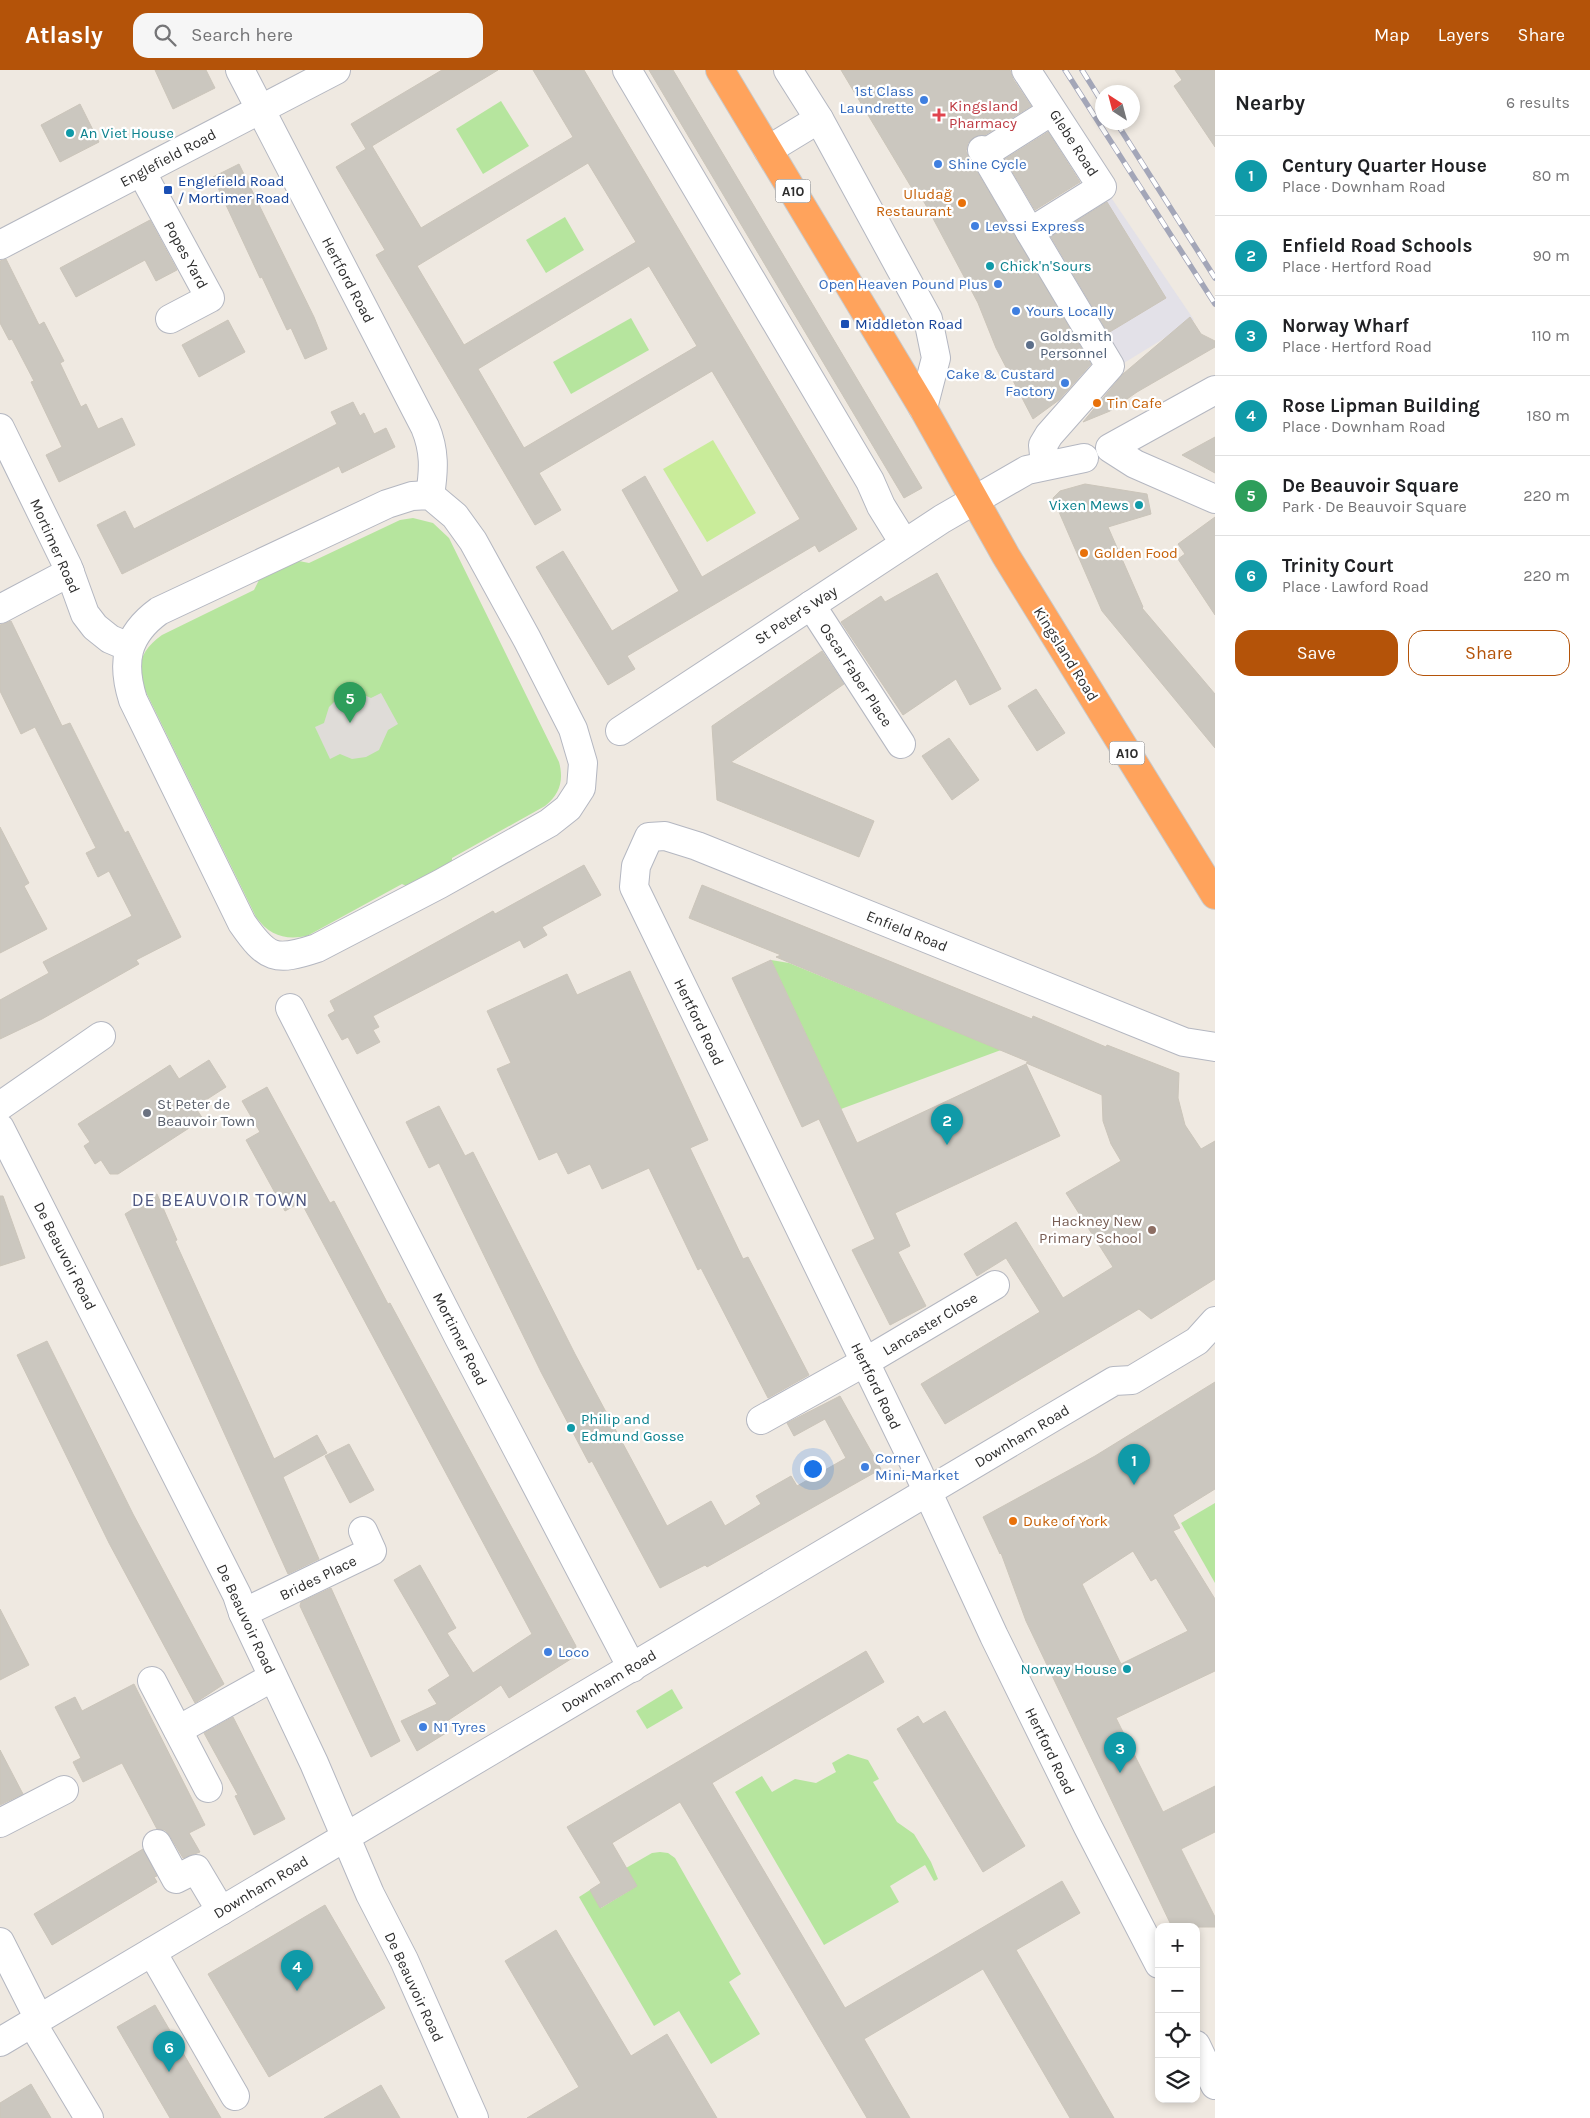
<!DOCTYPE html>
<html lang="en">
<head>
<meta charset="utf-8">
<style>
	:root { --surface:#fff; --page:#f6f6f6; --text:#202124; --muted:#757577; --line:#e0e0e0; --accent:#b45309 }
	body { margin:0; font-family:Karla,sans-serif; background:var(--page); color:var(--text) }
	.controls { position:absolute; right:15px; bottom:15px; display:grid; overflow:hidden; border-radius:10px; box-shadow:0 2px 8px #0003 }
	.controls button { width:45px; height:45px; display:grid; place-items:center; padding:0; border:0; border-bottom:1px solid var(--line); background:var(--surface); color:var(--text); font:25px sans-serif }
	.compass { position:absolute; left:1095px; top:15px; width:45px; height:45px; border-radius:50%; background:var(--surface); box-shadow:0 2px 8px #0003; rotate:324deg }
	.you { position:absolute; left:812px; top:1398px; width:18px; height:18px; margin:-12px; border:4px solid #fff; border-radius:50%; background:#1a73e8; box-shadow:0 0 0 8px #1a73e833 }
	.badge { display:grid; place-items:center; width:32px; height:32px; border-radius:50%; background:var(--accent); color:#fff; font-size:16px; font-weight:700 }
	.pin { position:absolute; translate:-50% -41px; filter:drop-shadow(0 1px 2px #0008) }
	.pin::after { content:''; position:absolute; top:26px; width:18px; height:15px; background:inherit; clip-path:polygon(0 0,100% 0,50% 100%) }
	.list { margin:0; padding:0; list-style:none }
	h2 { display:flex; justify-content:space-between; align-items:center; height:65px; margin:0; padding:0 20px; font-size:21px }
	h2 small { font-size:16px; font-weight:400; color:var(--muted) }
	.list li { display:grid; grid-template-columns:32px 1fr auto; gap:15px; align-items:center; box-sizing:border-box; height:80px; padding:0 20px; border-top:1px solid var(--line) }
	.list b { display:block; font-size:19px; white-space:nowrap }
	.list p { margin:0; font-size:16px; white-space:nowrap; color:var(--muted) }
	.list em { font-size:16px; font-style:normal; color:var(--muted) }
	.actions { display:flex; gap:10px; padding:15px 20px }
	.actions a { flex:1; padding:11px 0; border:1px solid var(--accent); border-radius:15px; text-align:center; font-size:18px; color:var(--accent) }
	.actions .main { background:var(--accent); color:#fff }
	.icon { flex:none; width:28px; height:28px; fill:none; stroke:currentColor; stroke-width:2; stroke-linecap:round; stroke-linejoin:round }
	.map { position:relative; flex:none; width:1215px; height:2048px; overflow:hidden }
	header { display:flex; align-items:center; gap:30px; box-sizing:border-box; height:70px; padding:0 25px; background:var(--accent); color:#fff }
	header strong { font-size:24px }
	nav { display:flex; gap:28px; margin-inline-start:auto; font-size:18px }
	.search { width:350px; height:45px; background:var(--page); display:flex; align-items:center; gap:12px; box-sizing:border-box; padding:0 18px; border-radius:15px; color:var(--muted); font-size:19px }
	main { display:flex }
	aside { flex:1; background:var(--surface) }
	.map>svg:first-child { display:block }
</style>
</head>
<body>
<header>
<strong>Atlasly</strong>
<div class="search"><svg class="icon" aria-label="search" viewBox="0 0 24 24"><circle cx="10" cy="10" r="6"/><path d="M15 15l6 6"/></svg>Search here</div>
<nav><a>Map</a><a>Layers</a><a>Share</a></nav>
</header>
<main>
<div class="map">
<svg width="1215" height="2048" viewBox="0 0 1215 2048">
	<rect width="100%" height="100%" fill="#efe9e1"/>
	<polygon fill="#e3e1e8" points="1106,120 1194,250 1119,296 1037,162"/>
	<g fill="#b6e59e">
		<polygon points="501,31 529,76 483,104 456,59"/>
		<polygon points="565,147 584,180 546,203 526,170"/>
		<polygon points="631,248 649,280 571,324 553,292"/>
		<path d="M413,448L433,453L449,468L559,692C564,710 560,724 545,736L452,788V792L411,818L402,814L307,866C285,870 270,866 256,847L142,614C136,592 144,578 162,565L254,520L259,510L299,491L309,493L400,450Z"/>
		<polygon points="771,890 789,893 1001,980 841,1039"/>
		<polygon points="1215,1433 1215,1513 1181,1453"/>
		<polygon points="672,1619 683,1638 647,1659 636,1641"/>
		<polygon points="848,1684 868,1690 879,1709 873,1712 897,1752 914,1764 931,1792 938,1809 934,1811 925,1795 890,1816 899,1832 824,1875 735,1722 762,1706 772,1722 795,1709 816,1713 836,1702 832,1693"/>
		<polygon points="660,1782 668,1783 675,1788 741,1904 729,1912 760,1964 711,1994 679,1941 654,1956 579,1827 590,1820 601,1838 637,1816 626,1798 652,1783"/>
	</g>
	<polygon fill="#c9ec9a" points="713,370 756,443 707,472 663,399"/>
	<polygon fill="#dfdcd8" points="357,622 371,628 381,623 398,654 388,660 379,680 366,687 352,689 340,684 330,689 315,657 324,653 329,637 334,632 342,626"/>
	<g fill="#cbc7bf" stroke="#cbc5ba" fill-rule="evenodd">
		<polygon points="155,0 206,0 215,18 173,39"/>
		<path d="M442,0H498L372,76L421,158L573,67L533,0H584L857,459L819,482L815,475L627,586L635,599L608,615L536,497L563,481L612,561L679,521L622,420L645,406L702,507L800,449L712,301L539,403L561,440L535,455L376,185L385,180L336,97L366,79L351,54ZM588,93L636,172L464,275L417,196ZM649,196L697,276L524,378L478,299Z"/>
		<polygon points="649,0 673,0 922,418 904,428"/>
		<polygon points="841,0 1010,0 1013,9 1031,36 985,65 974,67 968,73 966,81 969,88 1091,294 1059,330 1033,349 996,278 978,233 928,139 916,118 913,120"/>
		<polygon points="1175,0 1215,0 1215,77 1174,16 1182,10"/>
		<polygon points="80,34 99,72 60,92 41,55"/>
		<polygon points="1048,62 1080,112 1035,140 1005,89"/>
		<polygon points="239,94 314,247 327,279 305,289 291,258 287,260 262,207 260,208 213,107"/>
		<polygon points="1107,132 1166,228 1108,263 1051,167"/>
		<polygon points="150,150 177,200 156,211 145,190 76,227 60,198"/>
		<polygon points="6,189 39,255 44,252 64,291 60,293 81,337 86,334 98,359 122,348 135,375 59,412 46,385 62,377 31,312 34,311 12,269 9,270 0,253 0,191"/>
		<polygon points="1190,247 1201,264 1215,271 1215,277 1137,322 1110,341 1083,352 1123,304"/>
		<polygon points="228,250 245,282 199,307 182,275"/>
		<polygon points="353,332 360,346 364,343 374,364 386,358 395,377 342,403 339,396 122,504 97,455 125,441 134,459 337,354 331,342"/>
		<polygon points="1215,367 1215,403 1182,385"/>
		<polygon points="1085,414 1147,424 1151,444 1108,457 1143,537 1142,538 1215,624 1215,678 1102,541 1053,428 1060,421"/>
		<polygon points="1215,447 1215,545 1178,489 1185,484 1178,474"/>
		<polygon points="937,503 1001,619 970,635 956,609 903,645 841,552 881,526 885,532"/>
		<polygon points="11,551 62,656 70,653 125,763 128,761 181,867 136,890 139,894 42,949 0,969 0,930 49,903 43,892 132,846 109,801 98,807 86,783 96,778 35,657 21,664 0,621 0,555"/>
		<polygon points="822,581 844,614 731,692 874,751 859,787 717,730 712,656"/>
		<polygon points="1036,619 1065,663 1037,681 1008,636"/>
		<polygon points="949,668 979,710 952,730 922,686"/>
		<polygon points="0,757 29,813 24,816 47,859 0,883"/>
		<polygon points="584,795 601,825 542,857 547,865 524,878 520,870 373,946 379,957 373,960 380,972 357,984 348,967 342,970 328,945 335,941 330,931 466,856 493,841 495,844"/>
		<polygon points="702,815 1032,949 1033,946 1106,977 1107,975 1179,1003 1178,1028 1185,1055 1201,1079 1215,1071 1215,1209 1151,1249 1139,1239 945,1354 921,1314 1040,1242 1006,1188 977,1206 964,1184 1016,1152 1063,1228 1113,1197 1066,1123 1121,1091 1111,1074 1103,1051 1102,1025 1026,993 1029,992 776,887 781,885 689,848"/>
		<polygon points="771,890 857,1073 1026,994 1060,1066 895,1143 910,1176 898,1182 926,1236 890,1255 852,1180 875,1169 819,1049 802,1057 732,908"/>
		<polygon points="630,901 708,1070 690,1078 743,1189 748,1187 809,1305 768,1328 701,1198 698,1200 649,1098 602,1119 590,1094 568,1104 557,1082 539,1090 497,999 511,993 487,941 567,904 577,925"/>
		<polygon points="209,990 226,1017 195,1037 203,1049 118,1104 110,1104 101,1090 95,1094 84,1076 90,1072 78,1054 170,995 179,1009"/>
		<polygon points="267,1017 330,1133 334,1131 388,1234 390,1233 576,1576 574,1587 509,1628 501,1615 485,1626 441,1655 446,1663 417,1681 401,1651 437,1634 428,1620 450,1606 394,1510 420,1495 456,1558 447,1563 473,1603 532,1564 301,1132 285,1141 246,1070 260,1062 242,1031"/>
		<polygon points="439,1036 465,1086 473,1082 575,1284 667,1456 711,1431 725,1456 761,1434 756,1426 791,1406 797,1416 846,1388 825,1349 794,1366 787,1353 840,1326 881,1399 707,1497 705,1495 660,1518 592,1391 589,1393 541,1302 439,1093 429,1098 406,1052"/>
		<polygon points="157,1124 177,1170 175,1171 274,1389 317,1365 327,1383 283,1407 319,1489 288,1504 125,1144"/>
		<polygon points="0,1126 3,1126 25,1188 0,1196"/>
		<polygon points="47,1271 133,1444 224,1614 195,1633 109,1473 17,1285"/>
		<path d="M1215,1312V1419L1173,1445L1180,1458L1173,1461L1215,1529V1601L1116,1648L1163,1742L1215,1716V1762L1181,1779L1215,1847V1857H1172L1026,1551L1001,1483L1000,1484L983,1447L1095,1386ZM1133,1481L1151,1511L1156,1508L1188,1561L1121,1594L1082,1514Z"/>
		<polygon points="349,1374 374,1420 350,1433 325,1386"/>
		<polygon points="331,1518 400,1671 371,1687 300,1536 301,1532"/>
		<polygon points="0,1539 29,1595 0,1610"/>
		<polygon points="866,1581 884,1612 712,1713 845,1938 1062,1811 1080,1843 1016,1880 1114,2048 1070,2048 983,1899 864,1969 910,2048 867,2048 680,1732 612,1773 637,1816 600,1838 590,1820 601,1813 567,1757"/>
		<polygon points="134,1614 205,1755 189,1763 200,1782 183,1788 170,1766 165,1760 157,1759 122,1693 83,1712 73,1692 81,1688 55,1637 75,1627 82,1641"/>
		<polygon points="945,1641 1025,1776 983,1802 897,1659 918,1646 923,1654"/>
		<polygon points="233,1647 285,1749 254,1765 235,1726 238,1725 204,1663"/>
		<polygon points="0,1680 23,1724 0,1735"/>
		<polygon points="143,1779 157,1806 154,1807 157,1812 52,1875 34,1844"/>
		<polygon points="325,1835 385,1938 269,2007 208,1904"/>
		<polygon points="556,1860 631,1986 667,1964 717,2048 527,2048 579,2017 505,1891"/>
		<polygon points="155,1935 221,2048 170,2048 117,1957"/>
		<polygon points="31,2014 51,2048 0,2048 0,2033"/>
		<polygon points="381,2015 400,2048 324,2048"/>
	</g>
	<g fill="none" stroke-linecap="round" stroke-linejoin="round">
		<defs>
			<g id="minor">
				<path d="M240,0L425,357C435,381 434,400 430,425"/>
				<polyline points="627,0 870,411 881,436 904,473"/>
				<polyline points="788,0 819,49 928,249 936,288 923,338"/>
				<polyline points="1026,0 1102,117 1030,162 1110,296 1049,365 1043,375 1045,395"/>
				<polyline points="992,79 1052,41"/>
				<polyline points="768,80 819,49"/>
				<polyline points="982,80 1030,162"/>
				<polyline points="142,103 210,228 170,249"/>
				<polyline points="0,175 336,0"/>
				<polyline points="1215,320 1110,378 1135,394 1215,429"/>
				<polyline points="0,358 68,497 85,544 95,557 110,569 129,577"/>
				<path d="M430,425L455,446L473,471L527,569L573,659L583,693L581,718L568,738L549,753L440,814L317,878C275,892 267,889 242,853L133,630C121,592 126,565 159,541L387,434L412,426Z"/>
				<polyline points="811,535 901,674"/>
				<polyline points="0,539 70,502"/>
				<polyline points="620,661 942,449 1027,400 1084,388"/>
				<polyline points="290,938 459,1268 632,1598"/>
				<polyline points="0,1036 101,966"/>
				<polyline points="0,1058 237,1525 243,1543 314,1693 370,1824 404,1890 474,2048"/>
				<polyline points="761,1350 865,1292 995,1215"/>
				<polyline points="243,1543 372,1481 363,1461"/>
				<polyline points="152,1611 208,1718"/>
				<polyline points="178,1660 273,1607"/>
				<polyline points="0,1753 64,1720"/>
				<polyline points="157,1774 176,1809 196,1799 221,1841"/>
				<polyline points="0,1872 39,1949"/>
				<polyline points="152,1882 235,2026"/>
				<polyline points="1159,1894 1087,1755 994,1566 917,1399 634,817 636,796 649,767 665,766 697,776 1184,972 1215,977"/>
				<polyline points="32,1953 89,2048"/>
				<polyline points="0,1972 1114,1311 1132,1310 1197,1271 1215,1251"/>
				<polyline points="1196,1975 1215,2015"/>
			</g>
			<polyline id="highway" points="720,0 923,338 1006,486 1215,825"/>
		</defs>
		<use href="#minor" stroke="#b4b7c1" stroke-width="30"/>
		<use href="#highway" stroke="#c9c9c9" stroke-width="30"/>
		<use href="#minor" stroke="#fff" stroke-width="28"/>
		<use href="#highway" stroke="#ffa35c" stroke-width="28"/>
		<defs>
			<g id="rail">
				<polyline points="1065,0 1215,234"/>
				<polyline points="1082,0 1102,32"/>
				<polyline points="1116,52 1215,208"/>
			</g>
		</defs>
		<use href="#rail" stroke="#a3a6b8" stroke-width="5.5"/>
		<use href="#rail" stroke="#fff" stroke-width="4" stroke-dasharray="11" stroke-linecap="butt"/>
	</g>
	<g fill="#3f7fe0" stroke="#fff" stroke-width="2">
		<circle cx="924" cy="30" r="5"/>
		<circle cx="938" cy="94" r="5"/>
		<circle cx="975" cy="156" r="5"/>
		<circle cx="998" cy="214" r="5"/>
		<circle cx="1016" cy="241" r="5"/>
		<circle cx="1065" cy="313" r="5"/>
		<circle cx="865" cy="1397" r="5"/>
		<circle cx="548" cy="1582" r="5"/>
		<circle cx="423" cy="1657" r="5"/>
	</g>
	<path fill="#e0444e" stroke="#fff" stroke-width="2" d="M936.5 37.5h5v5h5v5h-5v5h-5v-5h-5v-5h5z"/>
	<g fill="#0f9aa8" stroke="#fff" stroke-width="2">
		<circle cx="70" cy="63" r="5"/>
		<circle cx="990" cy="196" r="5"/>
		<circle cx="1139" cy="435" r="5"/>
		<circle cx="571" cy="1358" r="5"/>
		<circle cx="1127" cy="1599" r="5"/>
	</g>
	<g fill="#1a4fb4" stroke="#fff" stroke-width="2">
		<rect x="163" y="115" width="10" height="10" rx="2.5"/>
		<rect x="840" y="249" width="10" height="10" rx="2.5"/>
	</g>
	<g fill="#e8710a" stroke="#fff" stroke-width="2">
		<circle cx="962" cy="133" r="5"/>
		<circle cx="1097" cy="333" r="5"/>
		<circle cx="1084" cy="483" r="5"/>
		<circle cx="1013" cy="1451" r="5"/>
	</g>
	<circle fill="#5c6f8a" stroke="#fff" stroke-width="2" cx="1030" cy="275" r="5"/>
	<circle fill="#6b7280" stroke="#fff" stroke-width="2" cx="147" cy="1043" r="5"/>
	<circle fill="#8d6e63" stroke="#fff" stroke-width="2" cx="1152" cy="1160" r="5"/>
	<g text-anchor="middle" stroke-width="4.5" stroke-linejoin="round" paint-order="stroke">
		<g fill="#fff" stroke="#6d6d6d" stroke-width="1">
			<rect x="775.5" y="109.5" width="35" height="23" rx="4"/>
			<rect x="1109.5" y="671.5" width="35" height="23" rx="4"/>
		</g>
		<g font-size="14" font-weight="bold" fill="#2e2e2e">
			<text x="793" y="126">A10</text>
			<text x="1127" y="688">A10</text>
		</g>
		<g font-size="15" fill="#366cbe" stroke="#fff" text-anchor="start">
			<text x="914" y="26" text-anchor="end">1st Class<tspan x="914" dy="17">Laundrette</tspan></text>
			<text x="948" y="99">Shine Cycle</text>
			<text x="985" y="161">Levssi Express</text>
			<text x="988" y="219" text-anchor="end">Open Heaven Pound Plus</text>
			<text x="1026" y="246">Yours Locally</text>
			<text x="1055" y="309" text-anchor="end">Cake &amp; Custard<tspan x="1055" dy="17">Factory</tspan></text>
			<text x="875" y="1393">Corner<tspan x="875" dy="17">Mini-Market</tspan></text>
			<text x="558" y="1587">Loco</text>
			<text x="433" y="1662">N1 Tyres</text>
		</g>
		<g font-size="15" fill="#be3a42" stroke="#fff" text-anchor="start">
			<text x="949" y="41">Kingsland<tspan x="949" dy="17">Pharmacy</tspan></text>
		</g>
		<g font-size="15" fill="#0d838f" stroke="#fff" text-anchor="start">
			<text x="80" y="68">An Viet House</text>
			<text x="1000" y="201">Chick'n'Sours</text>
			<text x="1129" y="440" text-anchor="end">Vixen Mews</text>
			<text x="581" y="1354">Philip and<tspan x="581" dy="17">Edmund Gosse</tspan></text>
			<text x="1117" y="1604" text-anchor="end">Norway House</text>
		</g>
		<g font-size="15" fill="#2e2e2e" stroke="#fff">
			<text transform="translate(1074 73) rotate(57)" y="5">Glebe Road</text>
			<text transform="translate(168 88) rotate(-28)" y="5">Englefield Road</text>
			<text transform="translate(186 185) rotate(61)" y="5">Popes Yard</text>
			<text transform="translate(348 210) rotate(62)" y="5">Hertford Road</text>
			<text transform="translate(55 476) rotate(66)" y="5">Mortimer Road</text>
			<text transform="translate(796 545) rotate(-33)" y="5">St Peter's Way</text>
			<text transform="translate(1066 584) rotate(58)" y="5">Kingsland Road</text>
			<text transform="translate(856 605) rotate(57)" y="5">Oscar Faber Place</text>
			<text transform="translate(907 861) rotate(22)" y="5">Enfield Road</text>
			<text transform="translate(699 952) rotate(64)" y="5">Hertford Road</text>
			<text transform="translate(65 1186) rotate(63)" y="5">De Beauvoir Road</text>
			<text transform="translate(930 1254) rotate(-31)" y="5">Lancaster Close</text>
			<text transform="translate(460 1269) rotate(63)" y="5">Mortimer Road</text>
			<text transform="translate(876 1316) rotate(64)" y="5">Hertford Road</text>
			<text transform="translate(1022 1366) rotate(-31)" y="5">Downham Road</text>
			<text transform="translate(318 1508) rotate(-26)" y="5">Brides Place</text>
			<text transform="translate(246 1549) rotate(65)" y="5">De Beauvoir Road</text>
			<text transform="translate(609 1611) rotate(-31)" y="5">Downham Road</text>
			<text transform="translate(1050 1681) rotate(64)" y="5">Hertford Road</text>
			<text transform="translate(261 1817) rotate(-31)" y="5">Downham Road</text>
			<text transform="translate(414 1917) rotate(65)" y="5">De Beauvoir Road</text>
		</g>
		<g font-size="15" fill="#164399" stroke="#fff" text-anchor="start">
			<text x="178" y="116">Englefield Road<tspan x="178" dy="17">/ Mortimer Road</tspan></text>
			<text x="855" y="259">Middleton Road</text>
		</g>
		<g font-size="15" fill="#c56008" stroke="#fff" text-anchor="start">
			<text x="952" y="129" text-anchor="end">Uludağ<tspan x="952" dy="17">Restaurant</tspan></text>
			<text x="1107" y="338">Tin Cafe</text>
			<text x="1094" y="488">Golden Food</text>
			<text x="1023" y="1456">Duke of York</text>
		</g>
		<g font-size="15" fill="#4e5e75" stroke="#fff" text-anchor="start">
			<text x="1040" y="271">Goldsmith<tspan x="1040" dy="17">Personnel</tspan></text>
		</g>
		<g font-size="15" fill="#5b616d" stroke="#fff" text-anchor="start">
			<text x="157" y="1039">St Peter de<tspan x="157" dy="17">Beauvoir Town</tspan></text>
		</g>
		<g font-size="15" fill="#785e54" stroke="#fff" text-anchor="end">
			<text x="1142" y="1156">Hackney New<tspan x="1142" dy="17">Primary School</tspan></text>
		</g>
		<g font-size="18" letter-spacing="1" fill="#4d5680" stroke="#fff">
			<text x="220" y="1136">DE BEAUVOIR TOWN</text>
		</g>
	</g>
</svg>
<div class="controls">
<button>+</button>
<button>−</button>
<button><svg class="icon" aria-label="locate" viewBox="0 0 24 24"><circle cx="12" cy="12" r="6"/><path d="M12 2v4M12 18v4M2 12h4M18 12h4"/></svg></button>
<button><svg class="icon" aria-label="layers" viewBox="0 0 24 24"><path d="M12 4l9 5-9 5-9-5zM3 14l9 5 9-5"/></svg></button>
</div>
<svg class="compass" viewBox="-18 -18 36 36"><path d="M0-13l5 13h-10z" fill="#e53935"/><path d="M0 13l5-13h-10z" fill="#757577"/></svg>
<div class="you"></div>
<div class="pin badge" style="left:1134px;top:1415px;background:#0f9aa8">1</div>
<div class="pin badge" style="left:947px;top:1075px;background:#0f9aa8">2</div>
<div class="pin badge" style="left:1120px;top:1703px;background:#0f9aa8">3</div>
<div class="pin badge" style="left:297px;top:1921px;background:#0f9aa8">4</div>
<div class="pin badge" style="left:350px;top:653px;background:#2e9e5b">5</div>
<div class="pin badge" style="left:169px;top:2002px;background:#0f9aa8">6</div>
</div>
<aside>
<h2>Nearby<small>6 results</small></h2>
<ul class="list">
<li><span class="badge" style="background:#0f9aa8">1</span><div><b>Century Quarter House</b><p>Place · Downham Road</p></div><em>80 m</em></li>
<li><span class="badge" style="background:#0f9aa8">2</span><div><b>Enfield Road Schools</b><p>Place · Hertford Road</p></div><em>90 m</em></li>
<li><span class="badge" style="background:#0f9aa8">3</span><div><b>Norway Wharf</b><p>Place · Hertford Road</p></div><em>110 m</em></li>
<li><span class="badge" style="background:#0f9aa8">4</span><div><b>Rose Lipman Building</b><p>Place · Downham Road</p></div><em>180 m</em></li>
<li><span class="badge" style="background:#2e9e5b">5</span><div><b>De Beauvoir Square</b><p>Park · De Beauvoir Square</p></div><em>220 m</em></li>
<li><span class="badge" style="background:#0f9aa8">6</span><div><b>Trinity Court</b><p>Place · Lawford Road</p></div><em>220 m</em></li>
</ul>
<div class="actions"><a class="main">Save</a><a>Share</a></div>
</aside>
</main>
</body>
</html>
